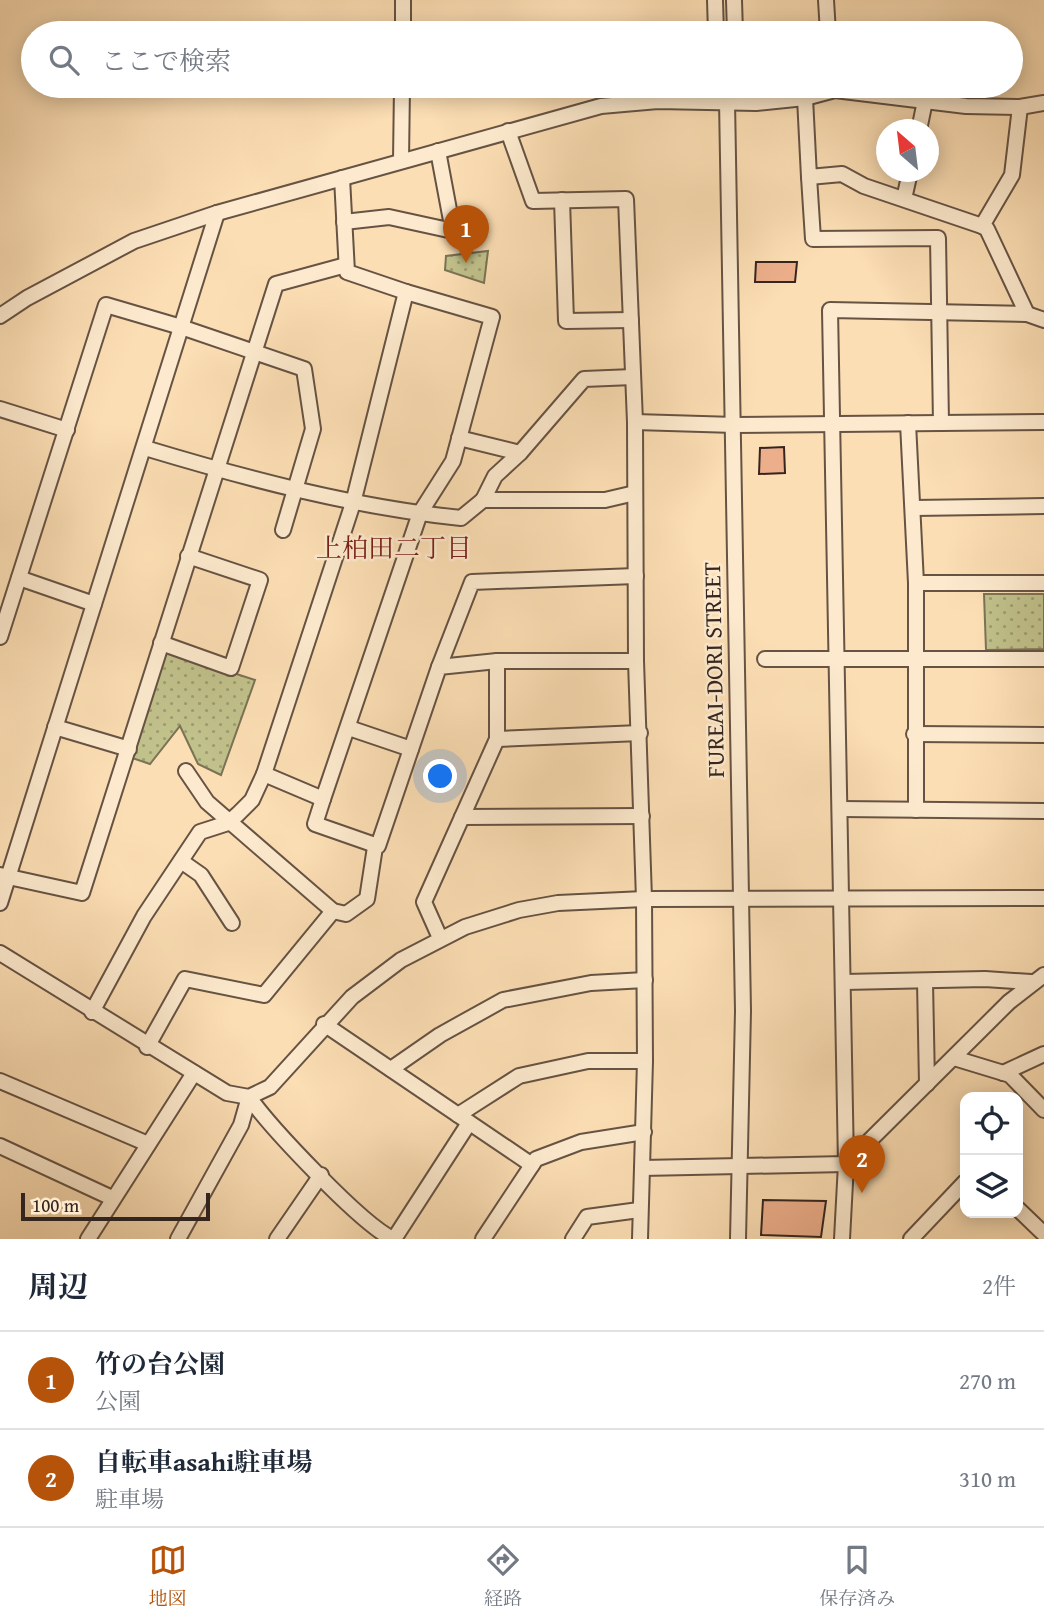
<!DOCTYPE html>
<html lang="ja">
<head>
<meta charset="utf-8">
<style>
	:root { --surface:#fff; --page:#f6f6f7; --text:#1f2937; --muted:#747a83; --line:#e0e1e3; --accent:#b45309 }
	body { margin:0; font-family:"Gentium Book Plus","Noto Serif JP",serif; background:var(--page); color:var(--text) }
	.controls { position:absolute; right:21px; bottom:21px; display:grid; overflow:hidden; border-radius:14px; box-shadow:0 4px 18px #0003 }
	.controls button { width:63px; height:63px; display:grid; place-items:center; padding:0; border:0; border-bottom:2px solid var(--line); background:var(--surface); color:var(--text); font:35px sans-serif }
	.compass { position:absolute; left:876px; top:119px; width:63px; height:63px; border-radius:50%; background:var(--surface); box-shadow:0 4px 18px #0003; rotate:332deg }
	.scale { position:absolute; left:21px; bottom:18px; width:189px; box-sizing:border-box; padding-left:7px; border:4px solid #34251f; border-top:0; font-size:19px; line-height:24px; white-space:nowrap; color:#34251f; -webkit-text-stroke:5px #fdeace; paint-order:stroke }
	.you { position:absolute; left:441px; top:777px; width:24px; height:24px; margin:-18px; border:5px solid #fff; border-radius:50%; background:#1a73e8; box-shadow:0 0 0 10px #1a73e833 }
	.badge { display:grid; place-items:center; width:46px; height:46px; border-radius:50%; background:var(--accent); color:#fff; font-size:23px; font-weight:700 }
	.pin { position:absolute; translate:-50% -58px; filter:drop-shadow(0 2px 4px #0008) }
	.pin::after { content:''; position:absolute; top:37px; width:24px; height:21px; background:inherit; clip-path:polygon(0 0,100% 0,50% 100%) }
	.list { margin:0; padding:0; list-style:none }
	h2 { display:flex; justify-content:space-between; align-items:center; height:91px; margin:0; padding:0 28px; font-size:30px }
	h2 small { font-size:23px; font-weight:400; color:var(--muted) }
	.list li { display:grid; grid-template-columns:46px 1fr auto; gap:21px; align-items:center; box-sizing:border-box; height:98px; padding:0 28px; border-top:2px solid var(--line) }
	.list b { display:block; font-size:26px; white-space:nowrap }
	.list p { margin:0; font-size:23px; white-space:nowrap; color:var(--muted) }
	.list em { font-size:23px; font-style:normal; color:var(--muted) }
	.icon { flex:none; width:38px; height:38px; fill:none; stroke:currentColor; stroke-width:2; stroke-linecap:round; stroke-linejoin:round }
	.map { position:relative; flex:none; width:1044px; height:1239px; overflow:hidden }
	.search { position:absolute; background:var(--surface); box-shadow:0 4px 18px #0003; left:21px; right:21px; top:21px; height:77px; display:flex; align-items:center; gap:18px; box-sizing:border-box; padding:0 24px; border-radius:38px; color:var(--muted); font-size:26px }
	.sheet { height:287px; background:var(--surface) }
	nav { display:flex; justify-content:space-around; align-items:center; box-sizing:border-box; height:98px; border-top:2px solid var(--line); background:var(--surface); font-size:19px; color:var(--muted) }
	nav a { display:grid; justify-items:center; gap:4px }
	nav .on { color:var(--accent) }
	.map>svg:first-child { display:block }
</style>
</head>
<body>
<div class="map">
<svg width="1044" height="1239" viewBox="0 0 1044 1239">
	<defs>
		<pattern id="park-dots" width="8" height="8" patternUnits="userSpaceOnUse" patternTransform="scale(1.75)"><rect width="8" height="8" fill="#c1c18b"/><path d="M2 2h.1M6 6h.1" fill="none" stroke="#9e9d71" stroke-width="1.8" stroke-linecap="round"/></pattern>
	</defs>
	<rect width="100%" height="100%" fill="#fcdeb4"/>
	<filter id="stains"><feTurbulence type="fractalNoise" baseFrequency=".00286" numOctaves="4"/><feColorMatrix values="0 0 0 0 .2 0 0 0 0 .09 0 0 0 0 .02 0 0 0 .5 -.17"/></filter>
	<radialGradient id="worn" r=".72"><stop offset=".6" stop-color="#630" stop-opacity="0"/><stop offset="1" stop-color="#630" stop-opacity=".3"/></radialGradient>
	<g fill="url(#park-dots)" stroke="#7a7355" stroke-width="2">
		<polygon points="488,251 484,283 445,270 446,256"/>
		<polygon points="984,594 1044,594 1044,649 986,650"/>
		<polygon points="166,651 255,680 221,775 198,764 180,726 150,764 126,756"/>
	</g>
	<g fill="#edaf8b" stroke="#34251f" stroke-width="2">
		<polygon points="756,262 797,262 795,282 755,282"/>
		<polygon points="784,447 785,473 759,474 760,448"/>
		<polygon points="763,1200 826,1201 821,1237 761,1235"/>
	</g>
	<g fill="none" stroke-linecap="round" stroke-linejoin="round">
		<defs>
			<g id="minor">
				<polyline points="715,0 716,33"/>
				<polyline points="734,0 735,33"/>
				<polyline points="826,0 828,33"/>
				<polyline points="403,33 403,0"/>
				<polyline points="721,86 727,101 743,1011 738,1239"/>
				<polyline points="805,98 809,177 842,174 864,186 982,226 987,229 1027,314"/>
				<polyline points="919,130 925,101"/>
				<polyline points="508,131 533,201 626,199 635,422 636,661 644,899 645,1061 640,1239"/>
				<polyline points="401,161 402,86"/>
				<polyline points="809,177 813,239 938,238 941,423"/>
				<polyline points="904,199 910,172"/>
				<polyline points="562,200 566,321 631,320"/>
				<polyline points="344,222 389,217 453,231 438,151"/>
				<polyline points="982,226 1012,175 1020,107"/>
				<polyline points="0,316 27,298 134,241 217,213 601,106 658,101 756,103 805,98 835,90 966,106 1020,107 1044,103"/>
				<polyline points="0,409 67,430"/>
				<polyline points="635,422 735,425 1044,422"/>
				<polyline points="908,423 916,583 916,810"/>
				<polyline points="459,438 520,453"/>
				<path d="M145,448C248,479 353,507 461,518L483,500H605L635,493"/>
				<polyline points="483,500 495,476 520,453 584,379 633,377"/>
				<polyline points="914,508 1044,506"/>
				<polyline points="19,578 94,604"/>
				<polyline points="916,583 1044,583"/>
				<polyline points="0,637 106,305 181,327 304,369 313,429 283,530"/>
				<polyline points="161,643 231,668 260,580 188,556"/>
				<polyline points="765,659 1044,659"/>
				<polyline points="439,667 472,582 636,576"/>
				<polyline points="55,727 129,749"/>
				<polyline points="349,728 411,749"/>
				<polyline points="914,734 1044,735"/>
				<polyline points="497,739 640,733"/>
				<polyline points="186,771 207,802 333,911 346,914 367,899 375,847"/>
				<polyline points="264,774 323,799 315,824 378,846 439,667 497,661 636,661"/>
				<polyline points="323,799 420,513 453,461 492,317 406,292"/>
				<polyline points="841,809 1044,811"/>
				<polyline points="462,817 642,816"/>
				<polyline points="181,861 201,875 232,923"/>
				<polyline points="0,875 82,893 276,284 346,265"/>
				<polyline points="0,903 217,213"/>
				<polyline points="440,938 424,902 497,739 497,661"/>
				<polyline points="0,953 227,1093 249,1097 270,1087 352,997 401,960 465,927 519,910 558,903 644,899 1044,898"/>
				<polyline points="844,982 985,979 1031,982"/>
				<polyline points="925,982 927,1084"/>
				<polyline points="92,1012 144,916 200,832 228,823 238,814 252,800 264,774 353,503 406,292 347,272 342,178"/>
				<polyline points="324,1024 532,1165"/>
				<polyline points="147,1047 185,979 264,995 333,911"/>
				<polyline points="954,1058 1010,1075 1044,1110"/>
				<polyline points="391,1069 440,1035 503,1000 591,983 645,980"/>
				<polyline points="1003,1073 1044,1054"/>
				<polyline points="0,1081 148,1144"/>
				<path d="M249,1097C270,1127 362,1225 393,1239"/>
				<polyline points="458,1115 519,1076 588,1061 645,1061"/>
				<polyline points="0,1146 112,1198"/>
				<polyline points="642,1168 846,1164 1009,1002 1044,975"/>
				<polyline points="1018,1209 1044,1234"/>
				<polyline points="88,1239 194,1073"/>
				<polyline points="178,1239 241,1125 249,1097"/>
				<polyline points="277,1239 321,1175"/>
				<polyline points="394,1239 469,1123"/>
				<polyline points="483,1239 536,1159 581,1142 644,1132"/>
				<polyline points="573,1239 587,1217 639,1210"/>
				<polyline points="842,1239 846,1164 830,310 1027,314 1044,320"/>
				<polyline points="911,1239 965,1182"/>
			</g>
		</defs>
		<use href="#minor" stroke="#665344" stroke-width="18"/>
		<use href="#minor" stroke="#fdeace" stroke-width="14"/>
	</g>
	<g text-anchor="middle" stroke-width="5" stroke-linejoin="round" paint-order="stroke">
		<g font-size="24" fill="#34251f" stroke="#fdeace">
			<text transform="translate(714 670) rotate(-91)" y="8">FUREAI-DORI STREET</text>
		</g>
		<g font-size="26" fill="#7a1f14" stroke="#fdeace">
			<text x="394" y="557">上柏田二丁目</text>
		</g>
	</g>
	<rect width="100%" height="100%" filter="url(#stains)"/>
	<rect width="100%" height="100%" fill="url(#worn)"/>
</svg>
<div class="controls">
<button><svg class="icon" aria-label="locate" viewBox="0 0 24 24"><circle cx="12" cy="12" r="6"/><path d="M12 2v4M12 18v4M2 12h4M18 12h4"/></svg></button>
<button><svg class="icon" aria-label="layers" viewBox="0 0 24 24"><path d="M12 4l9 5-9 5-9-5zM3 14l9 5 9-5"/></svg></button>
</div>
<svg class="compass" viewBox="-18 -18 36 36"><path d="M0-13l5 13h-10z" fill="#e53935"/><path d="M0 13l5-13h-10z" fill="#747a83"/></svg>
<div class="scale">100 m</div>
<div class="you"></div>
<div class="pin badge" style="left:466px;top:263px">1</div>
<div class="pin badge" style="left:862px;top:1193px">2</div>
<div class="search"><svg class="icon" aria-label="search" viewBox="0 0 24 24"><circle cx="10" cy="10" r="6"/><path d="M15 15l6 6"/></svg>ここで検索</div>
</div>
<section class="sheet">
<h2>周辺<small>2件</small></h2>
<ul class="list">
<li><span class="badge">1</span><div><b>竹の台公園</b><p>公園</p></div><em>270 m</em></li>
<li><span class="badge">2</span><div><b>自転車asahi駐車場</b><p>駐車場</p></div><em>310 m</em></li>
</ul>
</section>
<nav>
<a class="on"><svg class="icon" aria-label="map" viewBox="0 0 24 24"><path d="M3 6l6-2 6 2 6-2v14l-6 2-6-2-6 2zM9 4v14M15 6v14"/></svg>地図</a>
<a><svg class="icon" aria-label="directions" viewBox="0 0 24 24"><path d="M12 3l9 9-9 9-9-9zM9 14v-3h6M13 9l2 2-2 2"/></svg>経路</a>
<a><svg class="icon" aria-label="saved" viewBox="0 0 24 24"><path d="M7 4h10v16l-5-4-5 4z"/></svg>保存済み</a>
</nav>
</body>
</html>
